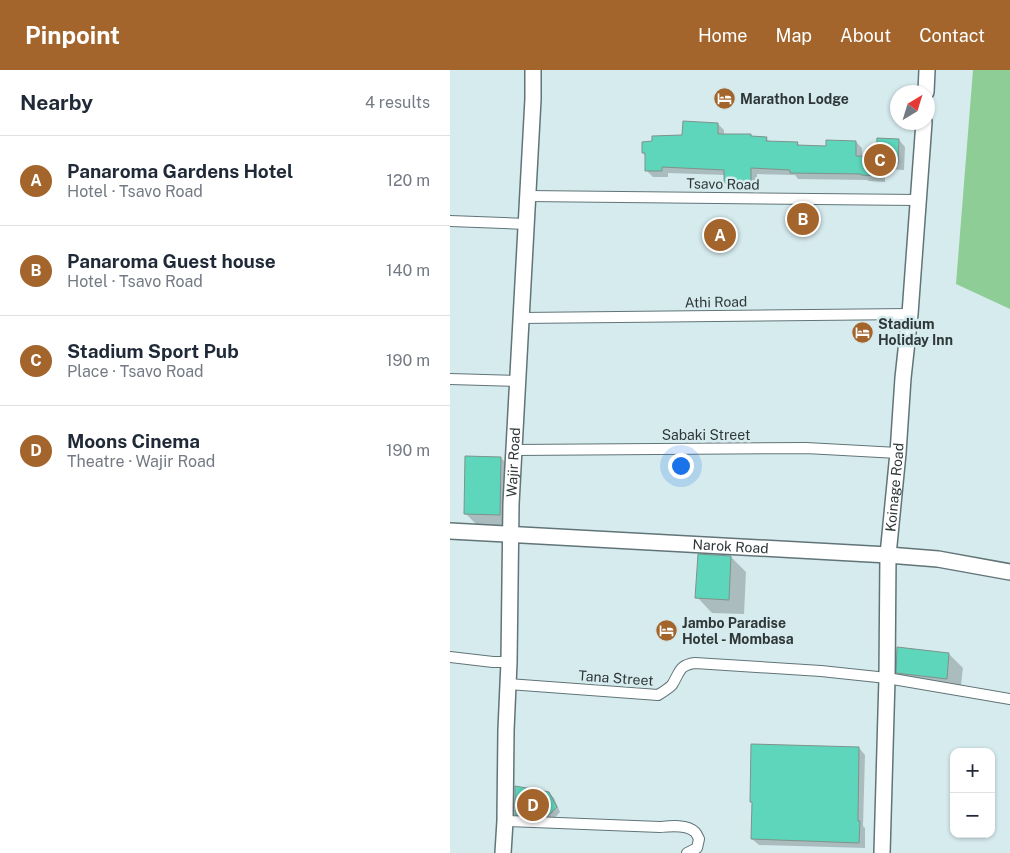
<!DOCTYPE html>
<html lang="en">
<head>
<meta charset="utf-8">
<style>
	:root { --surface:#fff; --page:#f6f6f7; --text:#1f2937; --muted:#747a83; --line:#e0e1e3; --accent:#a3652b }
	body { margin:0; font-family:"Public Sans",sans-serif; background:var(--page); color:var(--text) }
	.controls { position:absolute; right:15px; bottom:15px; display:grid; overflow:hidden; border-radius:10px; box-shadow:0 1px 4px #0004 }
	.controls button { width:45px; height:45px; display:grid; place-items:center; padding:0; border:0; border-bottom:1px solid var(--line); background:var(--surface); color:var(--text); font:25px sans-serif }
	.compass { position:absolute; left:440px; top:15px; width:45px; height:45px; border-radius:50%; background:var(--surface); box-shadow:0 1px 4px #0004; rotate:38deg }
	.you { position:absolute; left:230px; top:395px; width:18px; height:18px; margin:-12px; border:4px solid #fff; border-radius:50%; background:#1a73e8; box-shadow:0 0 0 8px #1a73e833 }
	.badge { display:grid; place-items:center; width:32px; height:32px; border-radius:50%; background:var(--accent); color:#fff; font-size:16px; font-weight:700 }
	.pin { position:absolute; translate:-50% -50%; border:2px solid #fff; box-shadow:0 1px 5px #0006 }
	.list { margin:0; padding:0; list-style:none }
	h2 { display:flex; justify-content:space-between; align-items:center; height:65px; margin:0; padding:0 20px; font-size:21px }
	h2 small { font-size:16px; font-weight:400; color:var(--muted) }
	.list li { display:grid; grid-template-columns:32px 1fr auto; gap:15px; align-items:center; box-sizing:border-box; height:90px; padding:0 20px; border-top:1px solid var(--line) }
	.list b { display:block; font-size:19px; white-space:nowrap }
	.list p { margin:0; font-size:16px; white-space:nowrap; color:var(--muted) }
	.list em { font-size:16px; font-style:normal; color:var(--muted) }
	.map { position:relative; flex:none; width:560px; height:783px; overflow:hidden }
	header { display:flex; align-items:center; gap:30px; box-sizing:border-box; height:70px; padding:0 25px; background:var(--accent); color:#fff }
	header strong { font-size:24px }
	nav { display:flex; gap:28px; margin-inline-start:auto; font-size:18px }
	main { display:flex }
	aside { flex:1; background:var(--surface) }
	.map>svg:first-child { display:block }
</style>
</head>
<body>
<header>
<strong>Pinpoint</strong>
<nav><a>Home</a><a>Map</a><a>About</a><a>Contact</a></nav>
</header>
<main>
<aside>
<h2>Nearby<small>4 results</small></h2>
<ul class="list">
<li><span class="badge">A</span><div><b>Panaroma Gardens Hotel</b><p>Hotel · Tsavo Road</p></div><em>120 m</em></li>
<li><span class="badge">B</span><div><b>Panaroma Guest house</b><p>Hotel · Tsavo Road</p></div><em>140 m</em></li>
<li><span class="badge">C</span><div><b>Stadium Sport Pub</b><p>Place · Tsavo Road</p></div><em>190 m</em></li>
<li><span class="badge">D</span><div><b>Moons Cinema</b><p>Theatre · Wajir Road</p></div><em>190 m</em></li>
</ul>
</aside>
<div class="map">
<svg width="560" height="783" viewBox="0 0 560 783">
	<rect width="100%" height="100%" fill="#d6ebee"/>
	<polygon fill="#8ecd95" points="523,0 560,0 560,239 506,214"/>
	<g fill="#0003">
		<polygon points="268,54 274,60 274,65 301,65 303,67 316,68 320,72 347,73 350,76 377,78 406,72 412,78 412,88 427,88 449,70 455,77 454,100 435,99 435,112 419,111 417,110 348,109 345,105 307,104 307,119 281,119 275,113 275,105 218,103 218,107 203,107 196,100 196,86 193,83"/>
		<polygon points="51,388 65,402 64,459 30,458 16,444"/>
		<polygon points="281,487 296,502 294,544 262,543 247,527"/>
		<polygon points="499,584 513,598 510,623 462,616 448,602"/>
		<polygon points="409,678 415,685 413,756 415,758 415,778 309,775 302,769 303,733 301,731"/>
		<polygon points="99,723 104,728 110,742 103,750 71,749 66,744"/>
	</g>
	<g fill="#5ed6bc" stroke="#7f928c">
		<polygon points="233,51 268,53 268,64 301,64 301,66 317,67 316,71 348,72 347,75 376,76 376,70 406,71 406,86 426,87 427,68 449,69 448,94 429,93 429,106 411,105 411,104 340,103 340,100 301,98 301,113 274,113 274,100 212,97 212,101 195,101 195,83 192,83 192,72 202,71 202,66 232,65"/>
		<polygon points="15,386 51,387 50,445 14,444"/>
		<polygon points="248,484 281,486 279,530 245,528"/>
		<polygon points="447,577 499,583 497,609 446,603"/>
		<polygon points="301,674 409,677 408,751 410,751 409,773 301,769 302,732 300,732"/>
		<polygon points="65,716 99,722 107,737 98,746 65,745"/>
	</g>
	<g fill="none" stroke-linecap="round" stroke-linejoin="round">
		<defs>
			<g id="street">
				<polyline points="77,126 468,130"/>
				<polyline points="0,151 76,154"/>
				<polyline points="71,248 460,244"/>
				<polyline points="0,309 68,311"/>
				<polyline points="63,380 356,378 448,383"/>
				<polyline points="0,587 43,592 59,592"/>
				<path d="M58,614L208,625C213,622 218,619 222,615C230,602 229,595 245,593L371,601L437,608L560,629"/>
				<path d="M55,751L210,757C220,756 237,754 245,762C247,764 248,767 249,769L247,778L237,783"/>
			</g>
			<g id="secondary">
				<polyline points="476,22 477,0"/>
				<path id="s1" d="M0,461L438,485L488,489L560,502"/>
				<path id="s2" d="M53,783L55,751L56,660L59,592L61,434L83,29V0"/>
				<path id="s3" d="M432,783L437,608L438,485L448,383L453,308L460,244L474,52"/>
			</g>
		</defs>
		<use href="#street" stroke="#617477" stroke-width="12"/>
		<use href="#secondary" stroke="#617477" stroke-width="18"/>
		<use href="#street" stroke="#fff" stroke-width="10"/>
		<use href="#secondary" stroke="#fff" stroke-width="15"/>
	</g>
	<defs>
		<symbol id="hotel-disc" viewBox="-11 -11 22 22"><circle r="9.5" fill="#a3652b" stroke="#d6ebee"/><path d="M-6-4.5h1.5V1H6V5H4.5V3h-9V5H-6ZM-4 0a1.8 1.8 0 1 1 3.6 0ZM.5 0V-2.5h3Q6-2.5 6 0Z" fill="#fff"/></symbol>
	</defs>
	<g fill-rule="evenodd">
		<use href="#hotel-disc" x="262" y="16" width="25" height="25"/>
		<use href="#hotel-disc" x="400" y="250" width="25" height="25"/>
		<use href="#hotel-disc" x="204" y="548" width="25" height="25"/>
	</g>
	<g text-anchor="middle" stroke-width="5" stroke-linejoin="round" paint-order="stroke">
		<g font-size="14" font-weight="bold" fill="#2f3738" stroke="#d6ebee" text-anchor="start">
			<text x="290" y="34">Marathon Lodge</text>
			<text x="428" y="259">Stadium<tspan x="428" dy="16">Holiday Inn</tspan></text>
			<text x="232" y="558">Jambo Paradise<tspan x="232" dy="16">Hotel - Mombasa</tspan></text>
		</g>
		<g font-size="14" fill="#2f3738" stroke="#d6ebee">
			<text transform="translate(273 114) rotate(1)" y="5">Tsavo Road</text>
			<text transform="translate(266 232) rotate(-1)" y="5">Athi Road</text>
			<text x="256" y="370">Sabaki Street</text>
			<text dy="5" stroke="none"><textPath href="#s2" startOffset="391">Wajir Road</textPath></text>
			<text dy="5" stroke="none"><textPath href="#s3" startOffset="366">Koinage Road</textPath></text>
			<text dy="5" stroke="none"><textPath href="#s1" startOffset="281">Narok Road</textPath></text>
			<text transform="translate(166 608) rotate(4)" y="5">Tana Street</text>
		</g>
	</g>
</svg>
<div class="controls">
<button>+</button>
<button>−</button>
</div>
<svg class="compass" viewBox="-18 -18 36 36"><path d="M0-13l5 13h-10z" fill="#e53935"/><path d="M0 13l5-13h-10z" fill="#747a83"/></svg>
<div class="you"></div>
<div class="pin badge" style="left:270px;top:165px">A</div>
<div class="pin badge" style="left:353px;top:149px">B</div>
<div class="pin badge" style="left:430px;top:90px">C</div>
<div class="pin badge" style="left:83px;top:735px">D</div>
</div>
</main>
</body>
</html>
